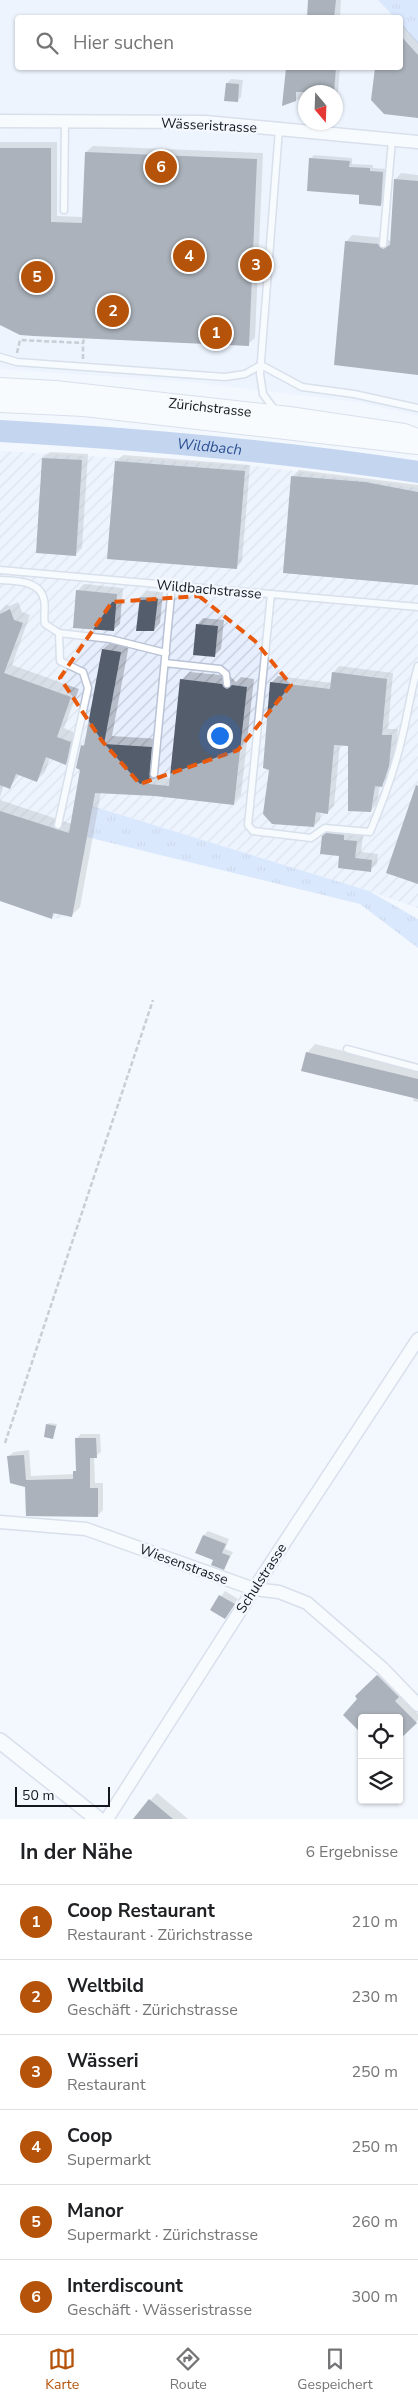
<!DOCTYPE html>
<html lang="de">
<head>
<meta charset="utf-8">
<style>
	:root { --surface:#fff; --page:#f6f6f6; --text:#202124; --muted:#757577; --line:#e0e0e0; --accent:#b45309 }
	body { margin:0; font-family:"Nunito Sans",sans-serif; background:var(--page); color:var(--text) }
	.controls { position:absolute; right:15px; bottom:15px; display:grid; overflow:hidden; border-radius:5px; box-shadow:0 1px 4px #0004 }
	.controls button { width:45px; height:45px; display:grid; place-items:center; padding:0; border:0; border-bottom:1px solid var(--line); background:var(--surface); color:var(--text); font:25px sans-serif }
	.compass { position:absolute; left:298px; top:85px; width:45px; height:45px; border-radius:50%; background:var(--surface); box-shadow:0 1px 4px #0004; rotate:161deg }
	.scale { position:absolute; left:15px; bottom:12px; width:95px; box-sizing:border-box; padding-left:5px; border:2px solid #14181e; border-top:0; font-size:14px; line-height:18px; white-space:nowrap; color:#14181e; -webkit-text-stroke:4px #f3f7fe; paint-order:stroke }
	.you { position:absolute; left:219px; top:735px; width:18px; height:18px; margin:-12px; border:4px solid #fff; border-radius:50%; background:#1a73e8; box-shadow:0 0 0 8px #1a73e833 }
	.badge { display:grid; place-items:center; width:32px; height:32px; border-radius:50%; background:var(--accent); color:#fff; font-size:16px; font-weight:700 }
	.pin { position:absolute; translate:-50% -50%; border:2px solid #fff; box-shadow:0 1px 5px #0006 }
	.list { margin:0; padding:0; list-style:none }
	h2 { display:flex; justify-content:space-between; align-items:center; height:65px; margin:0; padding:0 20px; font-size:21px }
	h2 small { font-size:16px; font-weight:400; color:var(--muted) }
	.list li { display:grid; grid-template-columns:32px 1fr auto; gap:15px; align-items:center; box-sizing:border-box; height:75px; padding:0 20px; border-top:1px solid var(--line) }
	.list b { display:block; font-size:19px; white-space:nowrap }
	.list p { margin:0; font-size:16px; white-space:nowrap; color:var(--muted) }
	.list em { font-size:16px; font-style:normal; color:var(--muted) }
	.icon { flex:none; width:28px; height:28px; fill:none; stroke:currentColor; stroke-width:2; stroke-linecap:round; stroke-linejoin:round }
	.map { position:relative; flex:none; width:418px; height:1819px; overflow:hidden }
	.search { position:absolute; background:var(--surface); box-shadow:0 1px 4px #0004; left:15px; right:15px; top:15px; height:55px; display:flex; align-items:center; gap:12px; box-sizing:border-box; padding:0 18px; border-radius:5px; color:var(--muted); font-size:19px }
	.sheet { height:515px; background:var(--surface) }
	nav { display:flex; justify-content:space-around; align-items:center; box-sizing:border-box; height:70px; border-top:1px solid var(--line); background:var(--surface); font-size:14px; color:var(--muted) }
	nav a { display:grid; justify-items:center; gap:2px }
	nav .on { color:var(--accent) }
	.map>svg:first-child { display:block }
</style>
</head>
<body>
<div class="map">
<svg width="418" height="1819" viewBox="0 0 418 1819">
	<defs>
		<pattern id="industrial-furrows" width="10" height="10" patternUnits="userSpaceOnUse" patternTransform="scale(1.25)"><rect width="10" height="10" fill="#e7effe"/><path d="M-1 1l2-2M0 10L10 0M9 11l2-2" fill="none" stroke="#c5ccd9"/></pattern>
		<pattern id="grass-tufts" width="24" height="20" patternUnits="userSpaceOnUse" patternTransform="scale(1.25)"><rect width="24" height="20" fill="#bdd4fc"/><path d="M3 7l-1-3M5 7V3M7 7l1-3M15 17l-1-3M17 17v-4M19 17l1-3" fill="none" stroke="#a2b5d8"/></pattern>
	</defs>
	<rect width="100%" height="100%" fill="#f3f7fe"/>
	<path fill="#e7effe" fill-rule="evenodd" d="M0,0H378L394,17L18,18V68H400L401,25L418,44V416L364,403L192,382L0,369ZM306,92H336V122H306Z"/>
	<polygon fill="url(#industrial-furrows)" points="0,451 256,466 418,488 418,908 369,891 93,806 72,917 52,919 0,901"/>
	<g fill="url(#grass-tufts)">
		<polygon points="378,0 418,0 418,44 401,25 400,18 394,17"/>
		<polygon points="92,806 369,891 418,919 418,948 360,904 87,837"/>
	</g>
	<g fill="#0003">
		<polygon points="310,0 341,0 340,17 308,18"/>
		<polygon points="400,22 418,42 418,116 373,100 376,68 400,68"/>
		<polygon points="287,68 340,68 337,103 336,92 306,92 306,97 284,104"/>
		<polygon points="231,79 243,80 241,97 237,101 227,83"/>
		<polygon points="0,142 57,142 57,216 83,217 86,152 93,146 263,153 255,338 248,344 0,323"/>
		<polygon points="314,155 352,158 352,164 373,165 373,168 386,169 384,201 381,204 310,159"/>
		<polygon points="401,173 418,175 418,374 346,242 352,235 385,238 392,242 395,180"/>
		<polygon points="50,452 88,454 82,548 75,555 43,458"/>
		<polygon points="123,455 250,465 242,561 236,568 108,557 116,461"/>
		<polygon points="299,470 418,485 418,584 293,476"/>
		<polygon points="84,584 123,588 120,624 113,630 77,591"/>
		<polygon points="147,591 163,592 160,623 154,630 141,597"/>
		<polygon points="18,602 22,612 30,615 12,665 79,689 64,728 78,734 74,755 66,763 50,758 45,772 37,780 20,774 10,787 4,785 0,797 0,611 6,605 10,606"/>
		<polygon points="203,618 224,620 221,649 215,655 197,625"/>
		<polygon points="112,641 129,645 112,736 159,739 156,777 171,778 182,680 190,672 230,676 236,682 241,677 254,679 241,795 233,803 155,795 101,792 80,907 72,915 56,913 52,917 0,900 0,800 72,824 82,769 82,746 87,741 103,649"/>
		<polygon points="339,666 393,673 388,729 398,729 395,759 388,779 380,785 377,804 371,811 350,745 340,744 334,806 328,812 321,811 320,820 314,826 270,769 271,683 278,676 332,683 333,673"/>
		<polygon points="350,829 350,834 363,835 361,852 378,854 377,864 370,870 341,855 323,837 330,830"/>
		<polygon points="315,1044 418,1069 418,1102 413,1101 414,1097 307,1053"/>
		<polygon points="49,1423 57,1424 53,1437 47,1425"/>
		<polygon points="81,1434 100,1434 101,1452 94,1457 95,1483 103,1483 103,1510 98,1515 26,1486 9,1456 14,1452 29,1450 31,1476 75,1474 77,1469 76,1439"/>
		<polygon points="208,1531 229,1539 225,1549 233,1552 224,1568 215,1559 204,1535"/>
		<polygon points="225,1591 238,1599 225,1618 212,1609"/>
		<polygon points="383,1670 404,1691 399,1695 418,1714 418,1720 400,1738 399,1718 356,1696"/>
		<polygon points="157,1793 188,1819 134,1819"/>
	</g>
	<g fill="none" stroke-linecap="round" stroke-linejoin="round">
		<path stroke="#8caadf" stroke-width="22" id="s1" d="M0,431C140,439 280,451 418,472"/>
	</g>
	<g fill="#545d6c">
		<polygon points="308,0 336,0 334,18 307,18"/>
		<polygon points="400,35 418,55 418,118 384,114 371,100 375,68 400,68"/>
		<polygon points="286,68 336,68 334,92 296,92 296,101 282,106"/>
		<polygon points="226,83 239,84 238,102 224,101"/>
		<polygon points="0,148 51,148 51,222 82,223 85,152 257,159 249,346 34,336 20,335 0,325"/>
		<polygon points="309,158 350,161 349,167 370,168 370,171 383,172 381,206 359,204 359,195 307,191"/>
		<polygon points="394,179 418,181 418,375 334,365 345,241 378,244 383,249 390,245"/>
		<polygon points="42,458 82,460 76,556 36,553"/>
		<polygon points="115,461 245,471 237,569 107,559"/>
		<polygon points="291,476 365,482 418,492 418,585 283,573"/>
		<polygon points="76,590 117,594 114,631 73,628"/>
		<polygon points="140,597 158,598 154,631 136,631"/>
		<polygon points="10,609 14,620 23,623 4,673 71,697 57,737 71,742 66,765 46,757 37,782 16,774 10,789 0,785 0,614"/>
		<polygon points="196,624 218,626 215,657 193,655"/>
		<polygon points="102,649 121,652 104,744 152,747 149,784 169,786 180,679 222,684 227,689 232,685 247,687 234,805 155,796 95,793 72,917 53,913 52,919 0,901 0,811 69,833 80,770 76,768 81,745 84,746"/>
		<polygon points="332,672 387,679 382,735 392,735 389,766 382,787 375,786 371,812 348,811 348,746 334,745 328,814 316,812 314,827 272,824 263,814 269,770 263,768 270,682 330,689"/>
		<polygon points="416,785 418,786 418,884 386,873"/>
		<polygon points="326,833 344,835 344,840 357,841 355,858 372,860 371,872 338,868 339,856 320,854 322,836"/>
		<polygon points="306,1052 418,1079 418,1099 301,1071"/>
		<polygon points="46,1424 56,1426 53,1439 44,1437"/>
		<polygon points="75,1438 96,1438 97,1458 90,1458 90,1488 98,1488 98,1517 26,1516 25,1487 10,1483 7,1456 24,1455 26,1480 73,1479 73,1471 76,1471"/>
		<polygon points="203,1535 226,1544 222,1553 230,1556 224,1570 211,1565 213,1560 195,1553"/>
		<polygon points="219,1595 235,1604 225,1619 210,1610"/>
		<polygon points="377,1675 399,1697 395,1701 417,1723 399,1740 399,1718 362,1718 362,1734 343,1715 357,1699 355,1696"/>
		<polygon points="149,1799 173,1819 133,1819"/>
	</g>
	<g fill="none" stroke-linecap="round" stroke-linejoin="round">
		<defs>
			<g id="service">
				<polyline points="64,210 65,121"/>
				<polyline points="383,244 392,140"/>
				<polyline points="0,357 17,362 225,377 245,374 261,365"/>
				<polyline points="261,365 302,387 354,394 418,408"/>
				<polyline points="274,409 263,394 260,374 279,129"/>
				<polyline points="0,570 418,607"/>
				<path d="M0,580C16,581 40,580 44,600C46,608 43,616 45,624L59,633L110,639L166,653"/>
				<path d="M271,594L248,825L253,831L311,838L325,828L370,832C383,801 395,770 402,737C408,713 411,690 418,666"/>
				<polyline points="165,663 220,669 226,674 227,684"/>
				<polyline points="154,774 172,585"/>
				<polyline points="58,825 88,688 83,672 60,661 59,633"/>
				<polyline points="347,1049 418,1068"/>
			</g>
			<g id="minor">
				<polyline points="0,121 205,122 418,142"/>
				<polyline points="0,1522 86,1529 254,1589 279,1592 307,1603 382,1668 418,1705"/>
				<polyline points="107,1819 254,1589 418,1339"/>
			</g>
			<polyline id="tertiary" points="0,1741 98,1819"/>
			<g id="secondary">
				<path id="s2" d="M0,387L55,390L289,416L404,433L418,438"/>
				<polyline points="0,403 84,407 417,445"/>
			</g>
		</defs>
		<use href="#service" stroke="#b9c3d5" stroke-width="9"/>
		<use href="#minor" stroke="#b9c3d5" stroke-width="15"/>
		<use href="#tertiary" stroke="#b9c3d5" stroke-width="18"/>
		<use href="#secondary" stroke="#b9c3d5" stroke-width="20"/>
		<g stroke="#989ca3" stroke-width="2.5" stroke-dasharray="5 2.5" stroke-linecap="butt">
			<polyline points="17,353 20,340 83,343 84,339"/>
			<polyline points="83,359 83,343"/>
			<polyline points="5,1443 153,1000"/>
		</g>
		<use href="#service" stroke="#fff" stroke-width="6"/>
		<use href="#minor" stroke="#fff" stroke-width="12"/>
		<use href="#tertiary" stroke="#fff" stroke-width="15"/>
		<use href="#secondary" stroke="#fff" stroke-width="18"/>
	</g>
	<path d="M0 0H418V1819H0ZM199,596L255,641L291,685L238,750L140,784L102,741L60,678L112,602Z" fill="#f3f7fe" fill-opacity=".55" fill-rule="evenodd"/>
	<path fill="none" stroke="#e8590c" stroke-width="4" stroke-dasharray="10 6" stroke-linejoin="round" d="M199,596L255,641L291,685L238,750L140,784L102,741L60,678L112,602Z"/>
	<g text-anchor="middle" stroke-width="5" stroke-linejoin="round" paint-order="stroke">
		<g font-size="14" fill="#14181e" stroke="#f3f7fe">
			<text transform="translate(209 125) rotate(3)" y="5">Wässeristrasse</text>
			<text dy="5" stroke="none"><textPath href="#s2" startOffset="211">Zürichstrasse</textPath></text>
			<text transform="translate(209 589) rotate(5)" y="5">Wildbachstrasse</text>
			<text transform="translate(184 1564) rotate(20)" y="5">Wiesenstrasse</text>
			<text transform="translate(261 1578) rotate(-57)" y="5">Schulstrasse</text>
		</g>
		<g font-size="15" font-style="italic" fill="#2e5292" stroke="#f3f7fe">
			<text dy="5" stroke="none"><textPath href="#s1" startOffset="210">Wildbach</textPath></text>
		</g>
	</g>
</svg>
<div class="controls">
<button><svg class="icon" aria-label="locate" viewBox="0 0 24 24"><circle cx="12" cy="12" r="6"/><path d="M12 2v4M12 18v4M2 12h4M18 12h4"/></svg></button>
<button><svg class="icon" aria-label="layers" viewBox="0 0 24 24"><path d="M12 4l9 5-9 5-9-5zM3 14l9 5 9-5"/></svg></button>
</div>
<svg class="compass" viewBox="-18 -18 36 36"><path d="M0-13l5 13h-10z" fill="#e53935"/><path d="M0 13l5-13h-10z" fill="#757577"/></svg>
<div class="scale">50 m</div>
<div class="you"></div>
<div class="pin badge" style="left:216px;top:333px">1</div>
<div class="pin badge" style="left:113px;top:311px">2</div>
<div class="pin badge" style="left:256px;top:265px">3</div>
<div class="pin badge" style="left:189px;top:256px">4</div>
<div class="pin badge" style="left:37px;top:277px">5</div>
<div class="pin badge" style="left:161px;top:167px">6</div>
<div class="search"><svg class="icon" aria-label="search" viewBox="0 0 24 24"><circle cx="10" cy="10" r="6"/><path d="M15 15l6 6"/></svg>Hier suchen</div>
</div>
<section class="sheet">
<h2>In der Nähe<small>6 Ergebnisse</small></h2>
<ul class="list">
<li><span class="badge">1</span><div><b>Coop Restaurant</b><p>Restaurant · Zürichstrasse</p></div><em>210 m</em></li>
<li><span class="badge">2</span><div><b>Weltbild</b><p>Geschäft · Zürichstrasse</p></div><em>230 m</em></li>
<li><span class="badge">3</span><div><b>Wässeri</b><p>Restaurant</p></div><em>250 m</em></li>
<li><span class="badge">4</span><div><b>Coop</b><p>Supermarkt</p></div><em>250 m</em></li>
<li><span class="badge">5</span><div><b>Manor</b><p>Supermarkt · Zürichstrasse</p></div><em>260 m</em></li>
<li><span class="badge">6</span><div><b>Interdiscount</b><p>Geschäft · Wässeristrasse</p></div><em>300 m</em></li>
</ul>
</section>
<nav>
<a class="on"><svg class="icon" aria-label="map" viewBox="0 0 24 24"><path d="M3 6l6-2 6 2 6-2v14l-6 2-6-2-6 2zM9 4v14M15 6v14"/></svg>Karte</a>
<a><svg class="icon" aria-label="directions" viewBox="0 0 24 24"><path d="M12 3l9 9-9 9-9-9zM9 14v-3h6M13 9l2 2-2 2"/></svg>Route</a>
<a><svg class="icon" aria-label="saved" viewBox="0 0 24 24"><path d="M7 4h10v16l-5-4-5 4z"/></svg>Gespeichert</a>
</nav>
</body>
</html>
